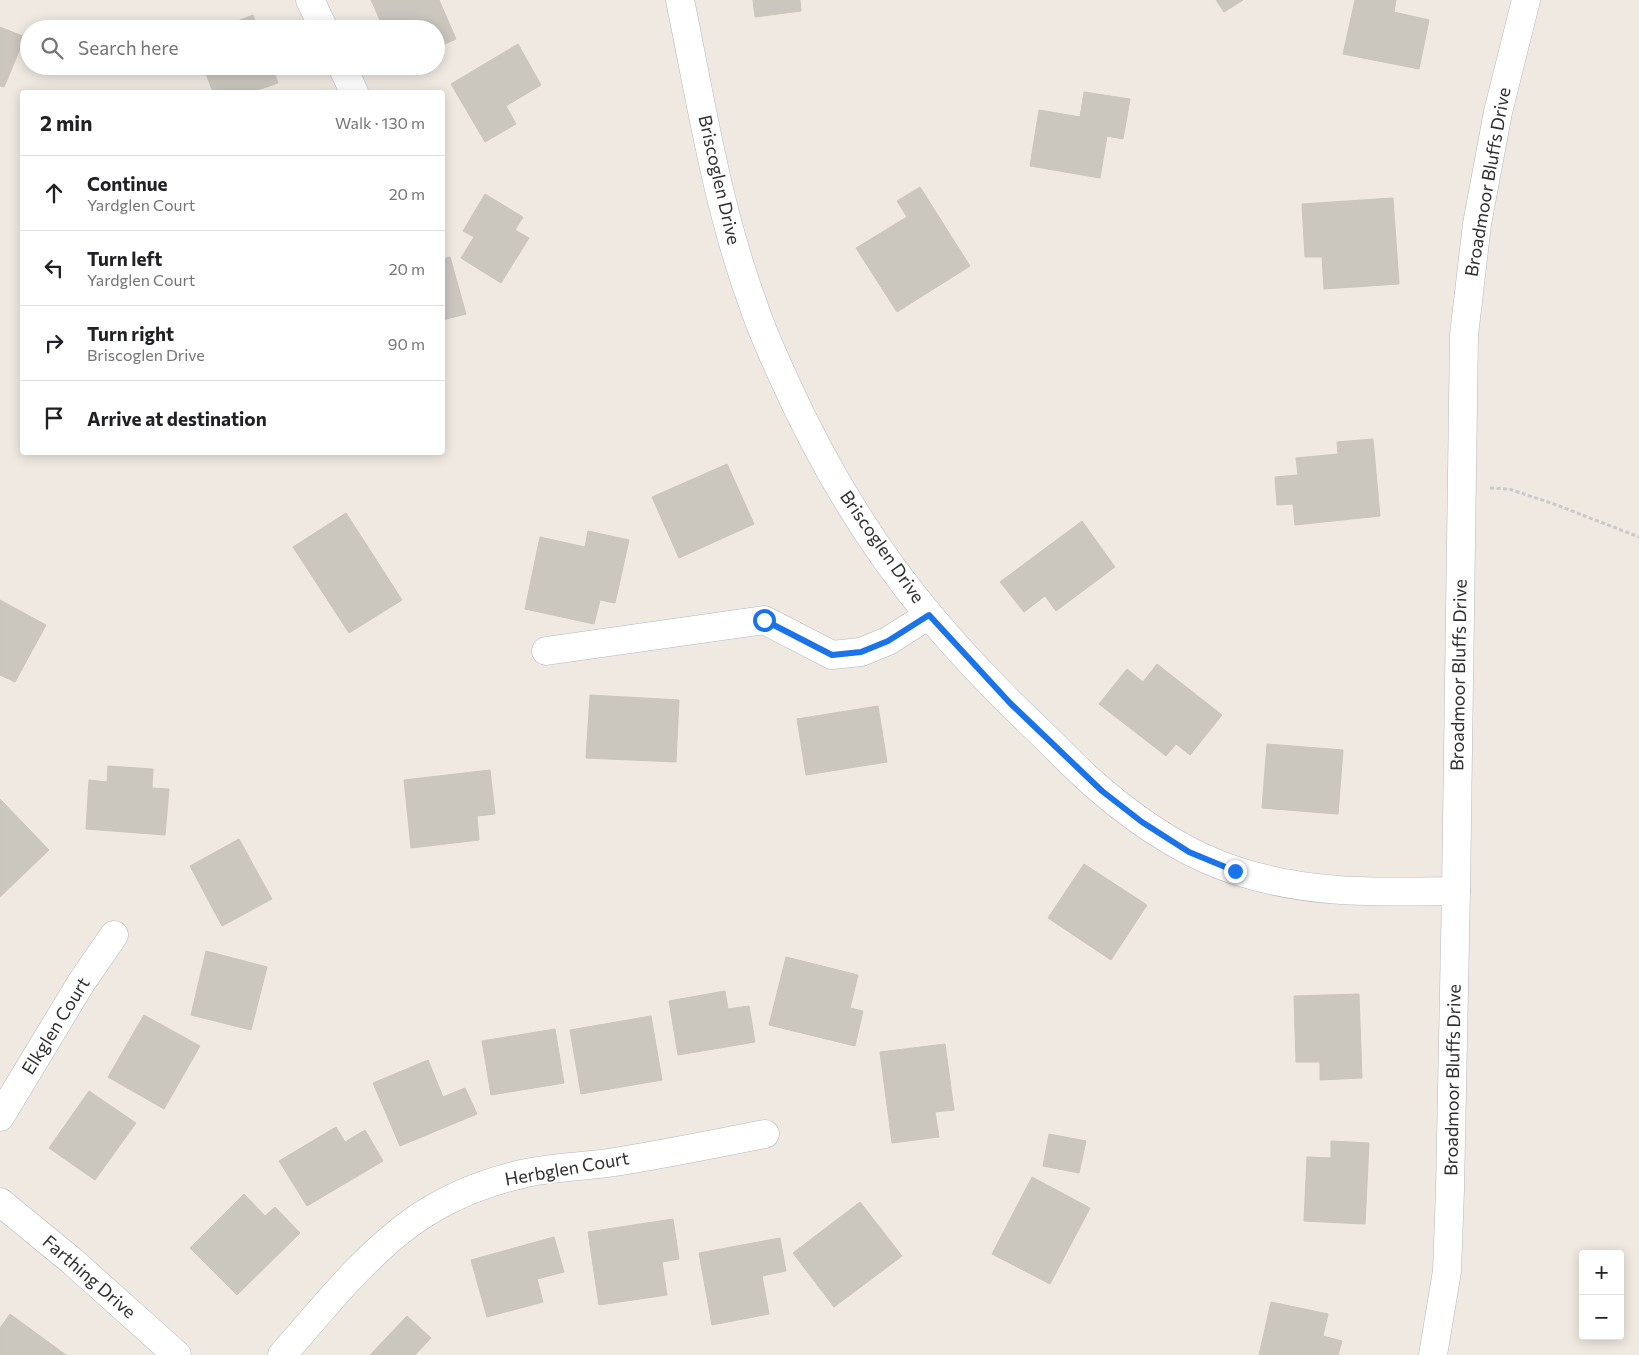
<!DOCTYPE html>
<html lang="en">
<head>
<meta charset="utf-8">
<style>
	:root { --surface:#fff; --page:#f6f6f6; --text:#202124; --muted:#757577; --line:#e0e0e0 }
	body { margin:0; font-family:Commissioner,sans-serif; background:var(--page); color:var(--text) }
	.controls { position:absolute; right:15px; bottom:15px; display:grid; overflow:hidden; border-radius:5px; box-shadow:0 2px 12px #0003 }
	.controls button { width:45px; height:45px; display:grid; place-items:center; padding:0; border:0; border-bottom:1px solid var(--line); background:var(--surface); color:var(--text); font:25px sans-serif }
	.stop { position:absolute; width:15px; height:15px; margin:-11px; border:4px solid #1a73e8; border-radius:50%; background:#fff }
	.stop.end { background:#1a73e8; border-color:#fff; box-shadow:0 1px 5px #0008 }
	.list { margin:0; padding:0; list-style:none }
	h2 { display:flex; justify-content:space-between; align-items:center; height:65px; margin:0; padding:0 20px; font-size:21px }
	h2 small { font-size:16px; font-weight:400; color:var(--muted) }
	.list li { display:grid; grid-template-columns:32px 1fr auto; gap:15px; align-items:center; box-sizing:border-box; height:75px; padding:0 20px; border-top:1px solid var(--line) }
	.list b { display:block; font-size:19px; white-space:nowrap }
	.list p { margin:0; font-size:16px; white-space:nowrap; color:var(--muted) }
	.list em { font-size:16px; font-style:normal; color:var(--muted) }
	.icon { flex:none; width:28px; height:28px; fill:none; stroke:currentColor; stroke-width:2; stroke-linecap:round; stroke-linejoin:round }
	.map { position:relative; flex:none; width:1639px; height:1355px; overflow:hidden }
	.search { position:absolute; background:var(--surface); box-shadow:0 2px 12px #0003; left:20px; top:20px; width:425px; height:55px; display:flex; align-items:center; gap:12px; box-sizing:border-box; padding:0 18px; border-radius:28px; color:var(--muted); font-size:19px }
	.panel { position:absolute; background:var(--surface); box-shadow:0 2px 12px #0003; left:20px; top:90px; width:425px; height:365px; border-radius:5px }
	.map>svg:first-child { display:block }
</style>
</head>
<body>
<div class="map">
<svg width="1639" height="1355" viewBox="0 0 1639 1355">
	<rect width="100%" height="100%" fill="#efe9e1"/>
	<g fill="#cbc7bf" stroke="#cbc5ba">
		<polygon points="371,0 439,0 456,39 436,48 436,29 420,29 416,20 396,29 384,29"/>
		<polygon points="753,0 800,0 801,11 755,17"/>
		<polygon points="1216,0 1243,0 1224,12"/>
		<polygon points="1355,0 1396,0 1394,12 1429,20 1419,69 1343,54"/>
		<polygon points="253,15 258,29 217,29"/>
		<polygon points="0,27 25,37 4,87 0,86"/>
		<polygon points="518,44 541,85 506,106 516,124 485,142 451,84"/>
		<polygon points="203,66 272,66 278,83 252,92 213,92"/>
		<polygon points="1084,92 1130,99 1123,139 1107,136 1100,178 1030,166 1039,110 1080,117"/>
		<polygon points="920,187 970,266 897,312 856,248 907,217 897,201"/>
		<polygon points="485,194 523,217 515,230 529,238 501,283 461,258 474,237 463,231"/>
		<polygon points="1393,198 1399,284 1324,289 1322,257 1305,257 1302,204"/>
		<polygon points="450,257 466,314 442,320 442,259"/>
		<polygon points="1373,439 1380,516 1295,525 1293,504 1277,505 1275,477 1298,475 1296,458 1338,454 1337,442"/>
		<polygon points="727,464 754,524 679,558 652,497"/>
		<polygon points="346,513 402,600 349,633 293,547"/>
		<polygon points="1082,521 1115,567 1056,611 1045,596 1024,612 1000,582"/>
		<polygon points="588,531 629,540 615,603 600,600 594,624 525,609 540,537 585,547"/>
		<polygon points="0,600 46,625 15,682 0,675"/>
		<polygon points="1157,664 1222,715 1190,755 1176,744 1166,756 1099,704 1127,669 1143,682"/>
		<polygon points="590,695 679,700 676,762 586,758"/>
		<polygon points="878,706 887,762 806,775 797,719"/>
		<polygon points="1267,744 1343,750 1338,814 1262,808"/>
		<polygon points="108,766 153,769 152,788 169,789 165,835 86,829 89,780 107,782"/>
		<polygon points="490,770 495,814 477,816 479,840 411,848 404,780"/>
		<polygon points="0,799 49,850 0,897"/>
		<polygon points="239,839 272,899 222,926 190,866"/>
		<polygon points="1084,864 1147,905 1111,960 1048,918"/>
		<polygon points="206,951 267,967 251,1030 191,1015"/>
		<polygon points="786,957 858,975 850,1008 863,1011 855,1046 769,1025"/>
		<polygon points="725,991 728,1009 749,1006 755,1042 678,1055 669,1001"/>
		<polygon points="1359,994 1362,1078 1320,1080 1320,1062 1296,1062 1294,996"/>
		<polygon points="144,1015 200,1046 164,1109 108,1077"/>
		<polygon points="651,1016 662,1080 581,1094 570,1030"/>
		<polygon points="555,1029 564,1083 491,1095 482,1041"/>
		<polygon points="945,1044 954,1110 935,1112 939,1137 892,1143 880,1052"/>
		<polygon points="428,1060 443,1097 465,1088 477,1114 400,1146 373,1083"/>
		<polygon points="89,1091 136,1123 95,1180 49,1148"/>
		<polygon points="336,1127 345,1142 365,1130 383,1161 307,1206 279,1161"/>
		<polygon points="1049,1134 1086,1141 1079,1173 1043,1166"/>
		<polygon points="1331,1141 1369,1143 1365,1224 1304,1221 1307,1157 1331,1158"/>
		<polygon points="1032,1177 1090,1208 1050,1284 992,1254"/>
		<polygon points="244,1194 265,1216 275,1207 300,1233 237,1295 190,1248"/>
		<polygon points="860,1202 902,1256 834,1307 793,1253"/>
		<polygon points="673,1219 679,1259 662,1262 667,1295 599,1305 588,1232"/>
		<polygon points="554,1237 564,1272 537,1279 543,1302 487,1317 471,1260"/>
		<polygon points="780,1238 786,1271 762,1276 769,1314 712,1325 699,1253"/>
		<polygon points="1271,1302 1328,1314 1323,1336 1342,1341 1338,1355 1259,1355"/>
		<polygon points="10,1314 66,1355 0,1355 0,1328"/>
		<polygon points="407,1316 431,1338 415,1355 370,1355"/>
	</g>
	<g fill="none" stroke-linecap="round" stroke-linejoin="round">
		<defs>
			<g id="minor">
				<polyline points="310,0 324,29"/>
				<path d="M680,0C701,102 717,206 753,304C761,329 772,353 783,377C821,462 869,543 929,615C964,657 1002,696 1041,733C1062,753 1081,774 1103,792C1142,825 1187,855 1237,871C1311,895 1380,892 1456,891"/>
				<polyline points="342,66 354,92"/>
				<polyline points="546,651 764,620 832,655 861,652 888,641 929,615"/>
				<polyline points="0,1117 81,983 114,935"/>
				<polyline points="0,1202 72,1261 177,1355"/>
				<path d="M282,1355C323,1309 362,1258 412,1222C444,1199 483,1183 522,1174C550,1167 580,1167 608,1163C661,1155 713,1144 765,1134"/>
				<polyline points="1433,1355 1447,1271 1450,1190 1456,891 1464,335 1477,224 1498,112 1526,0"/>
			</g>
		</defs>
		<use href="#minor" stroke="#b4b7c1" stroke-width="29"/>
		<polyline stroke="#c9c9c9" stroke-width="3" stroke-dasharray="4 2.5" stroke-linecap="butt" points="1490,488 1509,489 1554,504 1639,537"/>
		<use href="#minor" stroke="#fff" stroke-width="28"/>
	</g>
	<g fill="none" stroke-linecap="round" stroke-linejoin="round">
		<polyline stroke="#1a73e8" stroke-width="6" points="764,620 832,655 861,652 888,641 929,615 1010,703 1102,791 1142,822 1189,852 1235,871"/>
	</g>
	<g text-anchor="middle" stroke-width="4" stroke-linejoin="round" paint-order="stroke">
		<g font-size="18" fill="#2e2e2e" stroke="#fff">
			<text transform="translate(719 180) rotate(77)" y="6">Briscoglen Drive</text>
			<text transform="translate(1488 182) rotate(-80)" y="6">Broadmoor Bluffs Drive</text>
			<text transform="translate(882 547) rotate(55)" y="6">Briscoglen Drive</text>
			<text transform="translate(1459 675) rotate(-89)" y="6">Broadmoor Bluffs Drive</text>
			<text transform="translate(56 1026) rotate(-58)" y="6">Elkglen Court</text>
			<text transform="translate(1453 1080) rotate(-89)" y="6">Broadmoor Bluffs Drive</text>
			<text transform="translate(567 1169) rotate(-10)" y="6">Herbglen Court</text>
			<text transform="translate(89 1277) rotate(41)" y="6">Farthing Drive</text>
		</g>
	</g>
</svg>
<div class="controls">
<button>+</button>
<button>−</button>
</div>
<div class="stop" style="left:764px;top:620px"></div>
<div class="stop end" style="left:1235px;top:871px"></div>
<div class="search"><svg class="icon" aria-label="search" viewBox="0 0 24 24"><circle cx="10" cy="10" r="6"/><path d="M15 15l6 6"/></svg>Search here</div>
<section class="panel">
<h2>2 min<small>Walk · 130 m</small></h2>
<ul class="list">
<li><svg class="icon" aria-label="ahead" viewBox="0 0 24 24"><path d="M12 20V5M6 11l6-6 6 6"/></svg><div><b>Continue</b><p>Yardglen Court</p></div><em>20 m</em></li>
<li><svg class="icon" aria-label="left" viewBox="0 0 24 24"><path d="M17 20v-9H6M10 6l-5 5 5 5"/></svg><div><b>Turn left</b><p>Yardglen Court</p></div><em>20 m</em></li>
<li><svg class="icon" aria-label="right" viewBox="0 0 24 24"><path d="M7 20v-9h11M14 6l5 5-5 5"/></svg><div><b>Turn right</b><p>Briscoglen Drive</p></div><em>90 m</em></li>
<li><svg class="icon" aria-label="arrive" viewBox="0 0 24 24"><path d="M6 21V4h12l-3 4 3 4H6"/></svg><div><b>Arrive at destination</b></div></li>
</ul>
</section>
</div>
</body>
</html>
